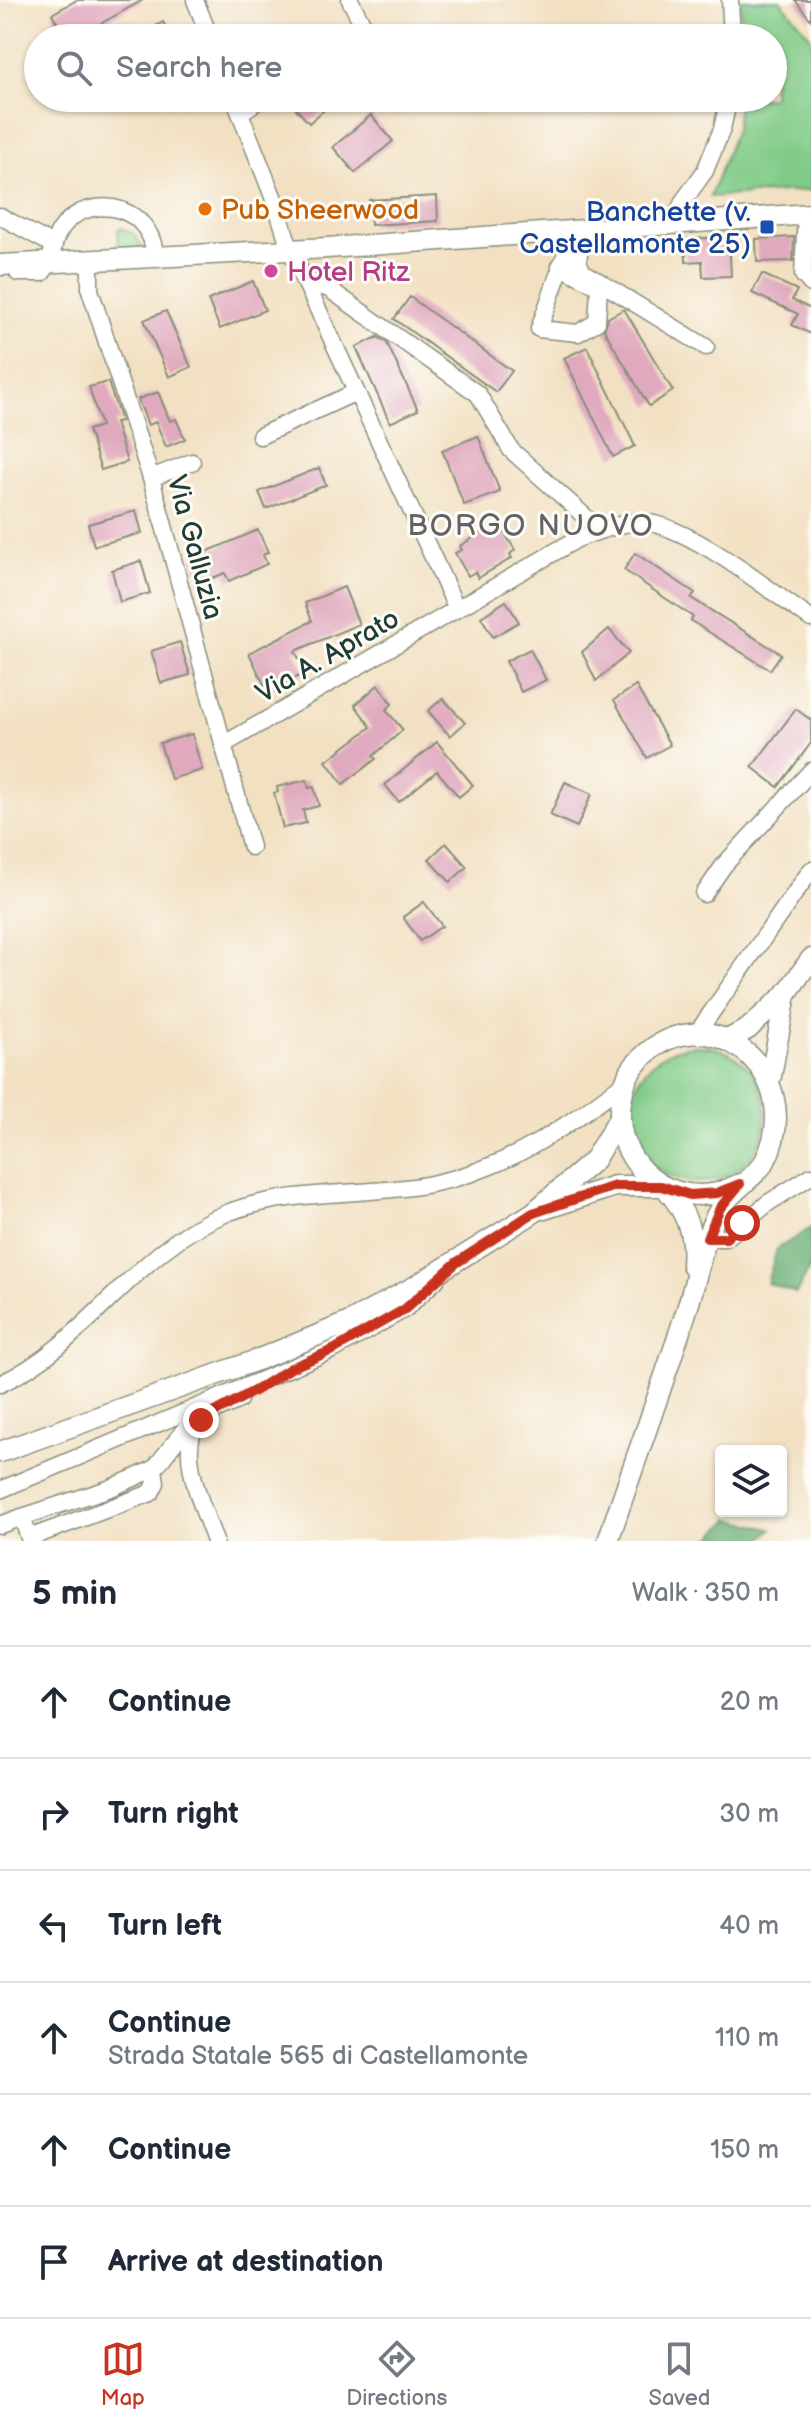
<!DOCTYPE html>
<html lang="en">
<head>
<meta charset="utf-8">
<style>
	:root { --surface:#fff; --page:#f6f6f7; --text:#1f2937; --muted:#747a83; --line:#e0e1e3; --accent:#c8321e }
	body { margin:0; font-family:"Balsamiq Sans",sans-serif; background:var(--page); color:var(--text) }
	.controls { position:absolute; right:24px; bottom:24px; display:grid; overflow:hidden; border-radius:8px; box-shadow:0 2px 6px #0004 }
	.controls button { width:72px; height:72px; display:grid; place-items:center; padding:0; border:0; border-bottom:2px solid var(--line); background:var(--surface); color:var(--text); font:40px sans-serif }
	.stop { position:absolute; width:24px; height:24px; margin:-18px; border:6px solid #c8321e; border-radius:50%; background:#fff }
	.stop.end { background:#c8321e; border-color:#fff; box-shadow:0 2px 8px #0008 }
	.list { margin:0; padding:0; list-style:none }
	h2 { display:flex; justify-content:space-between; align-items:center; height:104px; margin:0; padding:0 32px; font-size:34px }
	h2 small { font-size:26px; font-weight:400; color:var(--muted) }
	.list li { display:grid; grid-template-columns:52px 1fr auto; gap:24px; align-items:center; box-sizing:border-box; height:112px; padding:0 32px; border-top:2px solid var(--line) }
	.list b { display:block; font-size:30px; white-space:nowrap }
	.list p { margin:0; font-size:26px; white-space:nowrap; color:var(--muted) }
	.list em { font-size:26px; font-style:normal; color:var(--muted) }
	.icon { flex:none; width:44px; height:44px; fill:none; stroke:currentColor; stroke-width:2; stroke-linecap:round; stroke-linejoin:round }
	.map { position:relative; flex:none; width:811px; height:1541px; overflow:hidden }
	.search { position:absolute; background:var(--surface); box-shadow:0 2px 6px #0004; left:24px; right:24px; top:24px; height:88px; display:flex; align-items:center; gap:20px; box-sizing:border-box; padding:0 28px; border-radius:44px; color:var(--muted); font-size:30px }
	.sheet { height:776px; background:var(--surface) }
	nav { display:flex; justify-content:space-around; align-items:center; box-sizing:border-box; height:112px; border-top:2px solid var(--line); background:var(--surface); font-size:22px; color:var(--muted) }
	nav a { display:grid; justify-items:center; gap:4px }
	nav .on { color:var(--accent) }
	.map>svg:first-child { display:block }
</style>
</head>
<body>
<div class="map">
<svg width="811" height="1541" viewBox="0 0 811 1541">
	<rect width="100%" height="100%" fill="#fdfcf7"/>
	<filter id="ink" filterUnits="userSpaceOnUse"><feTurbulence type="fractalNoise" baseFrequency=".0125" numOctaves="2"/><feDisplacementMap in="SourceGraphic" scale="16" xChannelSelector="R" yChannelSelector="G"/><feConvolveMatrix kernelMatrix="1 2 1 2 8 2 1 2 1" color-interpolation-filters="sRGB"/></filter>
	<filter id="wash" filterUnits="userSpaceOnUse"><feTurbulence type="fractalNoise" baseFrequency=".006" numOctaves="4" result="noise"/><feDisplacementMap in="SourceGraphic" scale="32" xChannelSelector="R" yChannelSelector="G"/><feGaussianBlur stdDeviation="1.8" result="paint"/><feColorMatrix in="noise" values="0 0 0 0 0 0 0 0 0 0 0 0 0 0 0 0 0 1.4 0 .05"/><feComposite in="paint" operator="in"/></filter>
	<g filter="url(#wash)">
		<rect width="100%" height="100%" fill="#f2e0c2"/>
		<g fill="#81cb88" stroke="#50845e" stroke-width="2">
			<polygon points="740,0 780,0 811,37 811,190 710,197 736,129 739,98 773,98 773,38 742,38"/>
			<polygon points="122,228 134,234 144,249 118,250 118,229"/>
			<circle cx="698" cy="1114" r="68"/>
		</g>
		<g fill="#68af74" stroke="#447654" stroke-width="2">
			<polygon points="811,1228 811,1266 796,1293 767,1283 777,1249"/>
			<polygon points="730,1519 772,1529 760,1541 708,1541"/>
		</g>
		<g id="blocks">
			<g fill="#e0a9be">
				<polygon points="77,0 143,0 75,38 66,38 52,14"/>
				<polygon points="795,0 811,0 811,20"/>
				<polygon points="163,22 172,38 134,38"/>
				<polygon points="286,98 338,98 309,123"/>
				<polygon points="371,115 393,141 355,173 333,147"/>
				<polygon points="437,196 438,221 371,225 369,200"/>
				<polygon points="729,237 731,276 703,277 702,261 686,262 685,239"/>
				<polygon points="794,237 793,261 757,262 756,239"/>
				<polygon points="762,274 797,290 792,300 811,309 811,334 792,325 798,314 752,293"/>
				<polygon points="253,281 265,310 220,329 208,300"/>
				<polygon points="410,297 512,371 496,392 394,319"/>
				<polygon points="624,309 673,391 649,406 604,330 608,318"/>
				<polygon points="166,311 191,367 169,377 144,320"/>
				<polygon points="378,337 387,343 418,410 390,423 356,347"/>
				<polygon points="587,347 635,446 613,457 564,358"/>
				<polygon points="108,382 121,421 115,422 127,462 101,470 88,430 101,426 89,387"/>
				<polygon points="158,392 170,421 176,419 185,439 166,447 156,422 148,425 138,399"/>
				<polygon points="478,436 500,492 464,505 442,450"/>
				<polygon points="319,468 326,485 266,509 259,492"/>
				<polygon points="136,511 142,533 94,546 88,524"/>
				<polygon points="493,526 495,530 501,527 515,550 510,554 512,558 478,578 475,572 468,576 455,553 462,550 460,546"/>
				<polygon points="258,530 268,552 263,555 267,564 229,581 225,573 202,582 192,558"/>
				<polygon points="635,553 695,593 691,598 781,654 770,670 691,621 693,617 624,570"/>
				<polygon points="141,561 150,593 120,602 112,570"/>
				<polygon points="344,587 359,624 295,651 306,673 267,691 249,653 312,621 305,603"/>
				<polygon points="506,601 519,622 493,637 481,617"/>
				<polygon points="609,629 629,653 596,681 582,652"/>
				<polygon points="180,642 190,675 161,683 151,651"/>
				<polygon points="530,649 546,680 521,692 506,661"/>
				<polygon points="378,685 392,704 386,710 403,730 373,756 376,759 343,784 326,761 371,727 355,705"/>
				<polygon points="636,686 670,745 647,758 614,700"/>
				<polygon points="443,698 465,723 450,736 428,711"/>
				<polygon points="796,709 811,720 811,743 778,787 752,767"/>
				<polygon points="192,734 202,770 171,779 160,743"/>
				<polygon points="437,742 473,785 459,797 437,771 399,802 385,785"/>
				<polygon points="307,780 309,788 314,787 319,806 303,810 306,823 283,828 274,793 278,792 277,787"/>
				<polygon points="565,782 592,794 577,827 550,815"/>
				<polygon points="446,843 467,867 450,882 429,859"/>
				<polygon points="424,902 442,926 420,941 403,917"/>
			</g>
		</g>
	</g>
	<g filter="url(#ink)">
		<use href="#blocks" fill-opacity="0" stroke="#888e7b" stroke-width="2"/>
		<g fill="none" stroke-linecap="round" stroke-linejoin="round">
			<defs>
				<g id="minor">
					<polyline points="195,0 210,38"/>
					<polyline points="350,0 367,33 354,38"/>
					<polyline points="730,0 732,38"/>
					<polyline points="234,98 276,204 290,249 457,609"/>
					<polyline points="240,113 262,98"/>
					<polyline points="806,214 803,275 811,284"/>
					<polyline points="0,216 53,245"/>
					<polyline points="673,223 684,200 705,171 722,129 729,98"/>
					<polyline points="583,230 578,260 582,271 706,347"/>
					<polyline points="90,262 90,290 151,478 251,847"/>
					<polyline points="560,266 599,287 597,322 578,333 539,329 574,230"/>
					<path d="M18,273H42C56,258 49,245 61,229C79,202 121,200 142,224C151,233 154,245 156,258"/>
					<polyline points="303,279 329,289 478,394 511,450 600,530"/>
					<polyline points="260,436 354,393"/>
					<polyline points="151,478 192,462"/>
					<path d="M223,745L577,539C596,532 621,522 642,522C688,524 771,592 811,619"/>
					<polyline points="704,894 724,865 811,771"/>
					<polyline points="697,1033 811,870"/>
					<polyline points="707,1238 726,1238 768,1203 811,1176"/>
					<path d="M0,1384C88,1344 136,1248 227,1213C291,1188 364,1197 431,1184C508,1169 562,1129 623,1084"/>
					<polyline points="154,1469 156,1483 151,1493 29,1538 22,1517 111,1488 154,1469 185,1429 201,1420"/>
					<polyline points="0,1490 335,1349 405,1309 436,1280"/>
					<polyline points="0,1525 22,1517"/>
					<path d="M215,1541C205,1512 174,1448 200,1421C209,1412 227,1406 239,1400"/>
				</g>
				<g id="major">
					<polyline points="0,265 327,248 811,214"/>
					<polyline points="729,1039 748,1029 786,994 811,959"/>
					<polyline points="771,1076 786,994"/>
					<path d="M666,1188C686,1212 695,1233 692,1265"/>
					<polyline points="544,1209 615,1186 661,1186"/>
					<polyline points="0,1452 257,1360 350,1322 414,1287 533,1213 594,1160 618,1120"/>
					<path d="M608,1541C634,1463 663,1385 688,1306C698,1275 702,1238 720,1209C731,1190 754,1179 765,1161C811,1070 701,987 636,1064C626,1075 623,1088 621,1102C612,1157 661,1205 717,1193C725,1191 732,1187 740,1184"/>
				</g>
			</defs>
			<use href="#minor" stroke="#888e7b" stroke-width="19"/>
			<use href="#major" stroke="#888e7b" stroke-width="23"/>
			<use href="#minor" stroke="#fff" stroke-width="16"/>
			<use href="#major" stroke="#fff" stroke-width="20"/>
		</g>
	</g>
	<g fill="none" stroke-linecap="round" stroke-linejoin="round" filter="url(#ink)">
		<polyline stroke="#c8321e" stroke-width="10" points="201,1420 256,1390 291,1368 335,1349 405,1309 456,1263 533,1213 615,1186 661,1186 690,1195 717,1193 740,1184 720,1208 707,1238 726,1238 742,1223"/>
	</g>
	<circle fill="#e8710a" stroke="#fdfcf7" stroke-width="3" cx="205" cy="209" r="8"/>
	<rect fill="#1a4fb4" stroke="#fdfcf7" stroke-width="3" x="759" y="219" width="16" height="16" rx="4"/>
	<circle fill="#d1479c" stroke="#fdfcf7" stroke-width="3" cx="271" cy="271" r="8"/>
	<g text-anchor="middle" stroke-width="6" stroke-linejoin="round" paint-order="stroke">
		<g font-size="28" fill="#c56008" stroke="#fdfcf7" text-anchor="start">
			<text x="221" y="219">Pub Sheerwood</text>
		</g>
		<g font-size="28" fill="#164399" stroke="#fdfcf7" text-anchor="end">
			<text x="751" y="221">Banchette (v.<tspan x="751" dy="32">Castellamonte 25)</tspan></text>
		</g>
		<g font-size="28" fill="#b23c85" stroke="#fdfcf7" text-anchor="start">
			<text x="287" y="281">Hotel Ritz</text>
		</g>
		<g font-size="28" fill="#1f3d34" stroke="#fdfcf7">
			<text transform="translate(196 547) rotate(75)" y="10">Via Galluzia</text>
			<text transform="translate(327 655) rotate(-30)" y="10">Via A. Aprato</text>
		</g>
		<g font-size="30" letter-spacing="2" fill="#636364" stroke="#fdfcf7">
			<text x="531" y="535">BORGO NUOVO</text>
		</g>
	</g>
</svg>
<div class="controls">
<button><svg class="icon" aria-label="layers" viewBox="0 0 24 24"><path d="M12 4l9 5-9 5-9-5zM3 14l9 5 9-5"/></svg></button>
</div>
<div class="stop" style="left:742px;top:1223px"></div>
<div class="stop end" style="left:201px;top:1420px"></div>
<div class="search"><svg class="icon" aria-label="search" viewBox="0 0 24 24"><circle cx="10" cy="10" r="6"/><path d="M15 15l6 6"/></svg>Search here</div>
</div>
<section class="sheet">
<h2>5 min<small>Walk · 350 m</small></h2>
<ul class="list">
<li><svg class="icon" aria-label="ahead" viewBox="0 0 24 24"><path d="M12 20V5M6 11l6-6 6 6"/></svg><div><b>Continue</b></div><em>20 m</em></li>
<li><svg class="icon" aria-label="right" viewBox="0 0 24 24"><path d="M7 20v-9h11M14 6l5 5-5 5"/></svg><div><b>Turn right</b></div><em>30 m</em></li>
<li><svg class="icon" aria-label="left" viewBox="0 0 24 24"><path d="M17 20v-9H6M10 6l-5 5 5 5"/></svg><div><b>Turn left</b></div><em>40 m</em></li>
<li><svg class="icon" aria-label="ahead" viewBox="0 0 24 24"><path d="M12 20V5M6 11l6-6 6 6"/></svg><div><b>Continue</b><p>Strada Statale 565 di Castellamonte</p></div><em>110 m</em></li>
<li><svg class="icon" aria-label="ahead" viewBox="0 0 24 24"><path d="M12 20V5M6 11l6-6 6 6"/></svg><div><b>Continue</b></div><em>150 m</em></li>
<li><svg class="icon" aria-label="arrive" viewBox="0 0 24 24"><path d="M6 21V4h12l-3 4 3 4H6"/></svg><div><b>Arrive at destination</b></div></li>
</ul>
</section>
<nav>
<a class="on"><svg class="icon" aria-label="map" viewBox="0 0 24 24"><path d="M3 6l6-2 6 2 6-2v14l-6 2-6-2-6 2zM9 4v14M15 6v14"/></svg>Map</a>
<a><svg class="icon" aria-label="directions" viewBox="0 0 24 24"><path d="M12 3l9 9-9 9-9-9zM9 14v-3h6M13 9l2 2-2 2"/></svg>Directions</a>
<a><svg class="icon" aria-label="saved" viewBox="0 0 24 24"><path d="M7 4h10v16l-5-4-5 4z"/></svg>Saved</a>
</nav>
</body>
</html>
